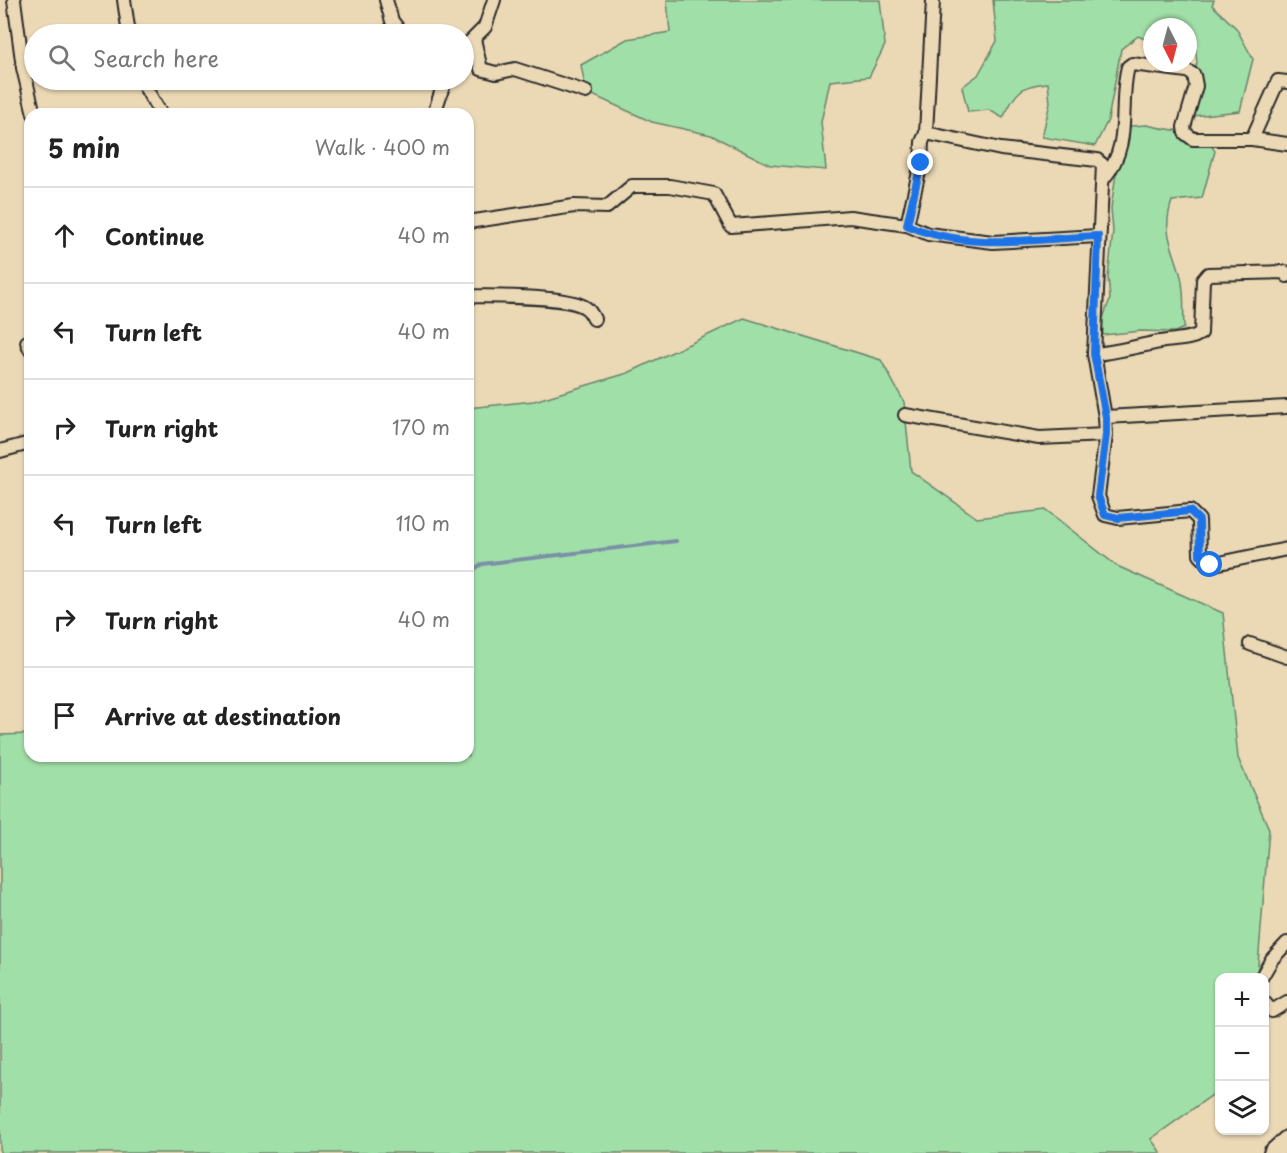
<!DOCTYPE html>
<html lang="en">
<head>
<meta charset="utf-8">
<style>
	:root { --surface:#fff; --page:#f6f6f6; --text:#222; --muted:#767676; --line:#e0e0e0 }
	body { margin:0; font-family:"Playpen Sans",sans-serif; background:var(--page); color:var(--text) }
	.controls { position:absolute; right:18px; bottom:18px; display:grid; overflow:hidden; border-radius:12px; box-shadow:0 2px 4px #0004 }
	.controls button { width:54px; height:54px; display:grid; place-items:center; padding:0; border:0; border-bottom:2px solid var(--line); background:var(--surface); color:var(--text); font:30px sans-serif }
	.compass { position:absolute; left:1143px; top:18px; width:54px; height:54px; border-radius:50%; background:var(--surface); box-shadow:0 2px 4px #0004; rotate:174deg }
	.stop { position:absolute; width:18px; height:18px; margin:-14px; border:4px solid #1a73e8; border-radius:50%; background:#fff }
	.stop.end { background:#1a73e8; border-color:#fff; box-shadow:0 2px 6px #0008 }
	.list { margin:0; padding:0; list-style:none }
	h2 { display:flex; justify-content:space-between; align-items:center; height:78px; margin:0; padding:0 24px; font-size:26px }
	h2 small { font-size:20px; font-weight:400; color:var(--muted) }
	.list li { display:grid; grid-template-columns:39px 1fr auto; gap:18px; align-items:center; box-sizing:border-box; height:96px; padding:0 24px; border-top:2px solid var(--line) }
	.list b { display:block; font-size:22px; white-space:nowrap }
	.list em { font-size:20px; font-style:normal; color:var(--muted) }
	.icon { flex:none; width:33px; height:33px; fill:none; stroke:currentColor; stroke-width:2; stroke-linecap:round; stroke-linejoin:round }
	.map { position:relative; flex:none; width:1287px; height:1153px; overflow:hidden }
	.search { position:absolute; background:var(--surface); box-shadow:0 2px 4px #0004; left:24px; top:24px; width:450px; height:66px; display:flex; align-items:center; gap:15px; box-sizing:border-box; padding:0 21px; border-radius:33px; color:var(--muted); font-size:22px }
	.panel { position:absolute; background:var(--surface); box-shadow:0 2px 4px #0004; left:24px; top:108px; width:450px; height:654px; border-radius:18px }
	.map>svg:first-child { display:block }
</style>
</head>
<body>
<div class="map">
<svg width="1287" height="1153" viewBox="0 0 1287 1153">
	<rect width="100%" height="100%" fill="#ebd8b5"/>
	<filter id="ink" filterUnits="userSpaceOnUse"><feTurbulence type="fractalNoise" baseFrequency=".0167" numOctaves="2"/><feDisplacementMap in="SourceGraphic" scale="12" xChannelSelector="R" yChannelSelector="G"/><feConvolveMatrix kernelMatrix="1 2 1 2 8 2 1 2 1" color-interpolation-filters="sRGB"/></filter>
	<g filter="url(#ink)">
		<g fill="#a1dfa8" stroke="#66856a" stroke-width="1.5">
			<polygon points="667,0 880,0 885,45 869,77 830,81 821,122 826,170 770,165 711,135 652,122 586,92 581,65 627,39 670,32"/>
			<path d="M993,0H1214L1212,5L1236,28L1253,59L1240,111L1193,116L1190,84L1197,63L1194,36L1188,41V27H1152V42L1138,36L1121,49L1108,120L1095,146L1042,137L1050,103L1048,83C1019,85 1016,93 1003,118L989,110L968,112L962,87L978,75L997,41Z"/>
			<path d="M1147,125C1169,132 1202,127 1215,151L1202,198L1172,201C1161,233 1174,248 1181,277C1185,293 1183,312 1184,328L1175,332L1141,331L1103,335L1102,321L1110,299L1108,277L1113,231L1111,208L1118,160L1126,133L1131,126Z"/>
			<polygon points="744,318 881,360 904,402 911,471 977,518 1046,510 1117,566 1223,613 1238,758 1269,829 1257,977 1220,978 1219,1090 1151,1139 1161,1153 0,1153 0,735 30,734 30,756 468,756 468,408 534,401 628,373"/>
		</g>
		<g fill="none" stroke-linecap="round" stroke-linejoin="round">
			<polyline stroke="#7a90a6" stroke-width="4" points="468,573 482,564 676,541"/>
			<defs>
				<g id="minor">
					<polyline points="14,0 23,68 34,114"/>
					<polyline points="124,0 129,34"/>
					<polyline points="386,0 392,21 402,34"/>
					<polyline points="474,39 481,69 496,73 515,69 586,92"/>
					<polyline points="464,48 485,27 494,0"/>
					<polyline points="141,80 161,114"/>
					<polyline points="434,114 445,80"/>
					<polyline points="926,133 1001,149 1097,160 1103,165 1094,354 1105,417 1106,435 1098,496 1105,515 1118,518 1190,511 1199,520 1200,555 1210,565 1287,549"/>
					<polyline points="1252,139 1278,81 1287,82"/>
					<path d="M1104,178C1133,144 1118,104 1128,67L1132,64L1187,71L1194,75L1196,86L1184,127L1185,133L1193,139H1252L1287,144"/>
					<polyline points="468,222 574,206 607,207 632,186 670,186 714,194 731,226 850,217 907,225 928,234 993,242 1098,236"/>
					<polyline points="907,225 921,163 922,142 926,133 933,1"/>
					<path d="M468,296C491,297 570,295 586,308C589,310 592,315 594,319"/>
					<polyline points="27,342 30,349"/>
					<path d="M1094,354C1118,352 1137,346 1160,342C1174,339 1189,341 1201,333L1203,280L1208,274L1285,272L1287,276"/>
					<polyline points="905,415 1039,438 1106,435"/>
					<polyline points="1105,417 1287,407"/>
					<polyline points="0,451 30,443"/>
					<polyline points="1250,644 1287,657"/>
					<polyline points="1261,978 1272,959 1287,943"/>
					<polyline points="1264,1002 1272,1011 1287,1002"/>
				</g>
				<polyline id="secondary" points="1273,1153 1287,1140"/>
			</defs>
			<use href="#minor" stroke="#2b2b2b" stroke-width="16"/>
			<use href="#secondary" stroke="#2b2b2b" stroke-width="22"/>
			<use href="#minor" stroke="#ebd8b5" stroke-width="12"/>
			<use href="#secondary" stroke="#ebd8b5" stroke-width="18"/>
		</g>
	</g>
	<g fill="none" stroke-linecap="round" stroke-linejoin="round" filter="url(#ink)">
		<path stroke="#1a73e8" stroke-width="8" d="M921,163L907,225C965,251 1036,239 1098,236L1094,354L1106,417V435L1098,496L1105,515L1118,518L1190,511L1199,520L1200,555L1210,565"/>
	</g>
</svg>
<div class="controls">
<button>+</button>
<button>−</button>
<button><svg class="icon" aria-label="layers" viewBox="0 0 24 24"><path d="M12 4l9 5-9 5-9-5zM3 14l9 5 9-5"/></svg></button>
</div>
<svg class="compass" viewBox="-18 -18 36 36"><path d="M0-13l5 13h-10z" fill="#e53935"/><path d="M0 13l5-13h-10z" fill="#767676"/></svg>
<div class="stop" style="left:1210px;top:565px"></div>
<div class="stop end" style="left:921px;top:163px"></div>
<div class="search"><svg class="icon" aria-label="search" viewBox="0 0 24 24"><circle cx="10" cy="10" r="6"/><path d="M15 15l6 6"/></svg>Search here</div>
<section class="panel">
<h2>5 min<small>Walk · 400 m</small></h2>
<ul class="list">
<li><svg class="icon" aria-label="ahead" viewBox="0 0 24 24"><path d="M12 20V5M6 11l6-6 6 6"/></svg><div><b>Continue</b></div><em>40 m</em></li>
<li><svg class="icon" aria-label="left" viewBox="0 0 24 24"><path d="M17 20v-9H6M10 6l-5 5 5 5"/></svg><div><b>Turn left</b></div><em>40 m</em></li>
<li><svg class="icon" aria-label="right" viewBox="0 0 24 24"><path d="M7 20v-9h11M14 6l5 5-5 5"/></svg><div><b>Turn right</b></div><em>170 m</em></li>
<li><svg class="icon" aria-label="left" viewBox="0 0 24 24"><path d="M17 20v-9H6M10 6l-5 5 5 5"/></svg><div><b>Turn left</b></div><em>110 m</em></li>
<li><svg class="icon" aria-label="right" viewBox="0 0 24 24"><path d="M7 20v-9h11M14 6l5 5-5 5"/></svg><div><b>Turn right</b></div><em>40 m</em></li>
<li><svg class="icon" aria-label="arrive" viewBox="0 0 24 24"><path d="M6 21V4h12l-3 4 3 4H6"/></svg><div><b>Arrive at destination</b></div></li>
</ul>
</section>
</div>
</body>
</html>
